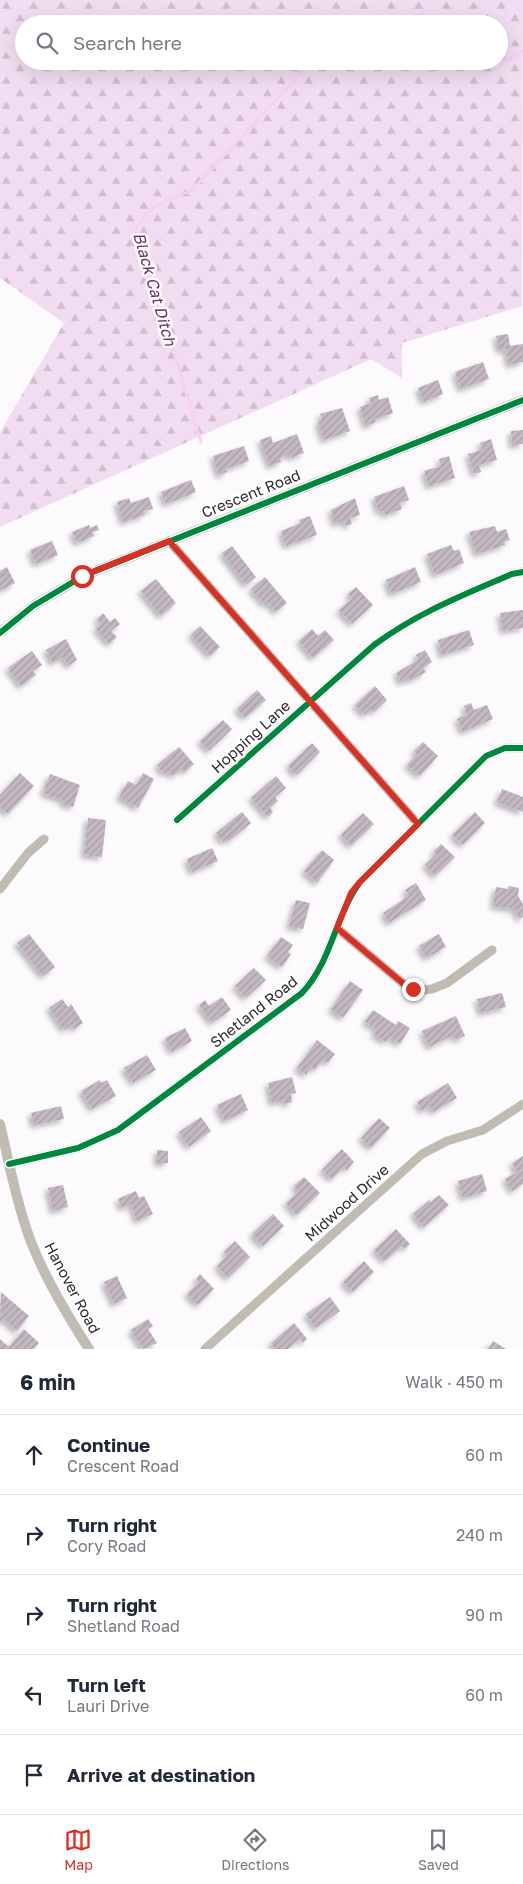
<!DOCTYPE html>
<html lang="en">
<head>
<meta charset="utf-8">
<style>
	:root { --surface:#fff; --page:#f6f6f7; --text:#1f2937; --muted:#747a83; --line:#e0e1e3; --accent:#d93025 }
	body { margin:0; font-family:"Golos Text",sans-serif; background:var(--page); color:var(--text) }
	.stop { position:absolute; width:15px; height:15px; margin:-11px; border:4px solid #d93025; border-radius:50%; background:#fff }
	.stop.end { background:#d93025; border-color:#fff; box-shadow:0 1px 5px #0008 }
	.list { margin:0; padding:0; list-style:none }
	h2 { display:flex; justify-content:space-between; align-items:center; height:65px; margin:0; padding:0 20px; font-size:21px }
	h2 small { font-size:16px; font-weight:400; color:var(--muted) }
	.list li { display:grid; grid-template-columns:32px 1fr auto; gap:15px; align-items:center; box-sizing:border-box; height:80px; padding:0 20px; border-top:1px solid var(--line) }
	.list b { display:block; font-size:19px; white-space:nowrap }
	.list p { margin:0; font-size:16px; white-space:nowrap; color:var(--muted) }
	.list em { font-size:16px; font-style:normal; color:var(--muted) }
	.icon { flex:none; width:28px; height:28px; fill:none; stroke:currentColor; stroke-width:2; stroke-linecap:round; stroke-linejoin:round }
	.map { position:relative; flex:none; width:523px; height:1349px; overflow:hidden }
	.search { position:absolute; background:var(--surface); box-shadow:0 5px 20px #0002; left:15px; right:15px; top:15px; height:55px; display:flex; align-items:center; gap:12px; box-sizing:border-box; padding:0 18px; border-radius:28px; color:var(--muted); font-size:19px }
	.sheet { height:465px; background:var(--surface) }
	nav { display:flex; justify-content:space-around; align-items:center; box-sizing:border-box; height:70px; border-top:1px solid var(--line); background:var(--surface); font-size:14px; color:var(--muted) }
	nav a { display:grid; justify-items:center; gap:2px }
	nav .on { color:var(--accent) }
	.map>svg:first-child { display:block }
</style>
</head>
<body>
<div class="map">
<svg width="523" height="1349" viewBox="0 0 523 1349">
	<defs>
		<pattern id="forest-firs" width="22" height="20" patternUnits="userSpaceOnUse" patternTransform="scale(1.25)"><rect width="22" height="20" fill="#f2dcf1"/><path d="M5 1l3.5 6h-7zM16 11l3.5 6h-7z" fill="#d0bdcf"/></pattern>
		<pattern id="building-hatch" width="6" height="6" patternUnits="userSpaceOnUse" patternTransform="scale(1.25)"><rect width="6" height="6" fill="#c3b7c2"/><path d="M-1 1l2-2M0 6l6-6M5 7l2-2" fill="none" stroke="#a89da7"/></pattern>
		<filter id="shadow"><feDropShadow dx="-3.5" dy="3.5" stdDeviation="2.5" flood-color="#0004"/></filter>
	</defs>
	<rect width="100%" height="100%" fill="#fcfafc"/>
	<path fill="url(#forest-firs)" fill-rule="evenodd" d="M0,0H523L522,306L402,343V378L371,359L0,527V432L64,323L0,278ZM24,24H499V61H24Z"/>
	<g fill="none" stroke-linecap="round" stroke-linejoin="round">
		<g stroke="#f8cff7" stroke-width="3">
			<polyline points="388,24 422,13 431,24"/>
			<polyline points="485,61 496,61"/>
			<polyline points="499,61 507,60 523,51"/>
			<polyline points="201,442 136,227 152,208 192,190 312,61"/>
		</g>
	</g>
	<g fill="url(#building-hatch)" filter="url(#shadow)">
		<polygon points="508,334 510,346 523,344 523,362 509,365 506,349 499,350 496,336"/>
		<polygon points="483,362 489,379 461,389 455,372"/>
		<polygon points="438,380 443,394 424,402 418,388"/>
		<polygon points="378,395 379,400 388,397 393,413 375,419 376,422 366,426 360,407 371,403 369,398"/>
		<polygon points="342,408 350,431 324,440 318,422 322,420 320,414"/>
		<polygon points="523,430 523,444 512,445 511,431"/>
		<polygon points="297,434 304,453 291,458 290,454 280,458 281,462 270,466 260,440 271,436 273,443"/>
		<polygon points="491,439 497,460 479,465 481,472 474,474 468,454 482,450 480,443"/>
		<polygon points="244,446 249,461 226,469 227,472 219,475 213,456"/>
		<polygon points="449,456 455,478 429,486 424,471 441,466 439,459"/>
		<polygon points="191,480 196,492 166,504 161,492"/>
		<polygon points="404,486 409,500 400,503 402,509 385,515 383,510 379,512 374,497"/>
		<polygon points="149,497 153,509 144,511 145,515 123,522 117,502 129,498 131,503"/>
		<polygon points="355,498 360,515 350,518 352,524 346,526 345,521 335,524 331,510"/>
		<polygon points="310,516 317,535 286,546 281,531 301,523 299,520"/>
		<polygon points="89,525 90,528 97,525 99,530 92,532 94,536 77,543 72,532"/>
		<polygon points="495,526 497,532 506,529 510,540 504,542 505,545 477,554 469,532"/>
		<polygon points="52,541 58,555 36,564 30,550"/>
		<polygon points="451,545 454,551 459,549 464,563 435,575 427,554"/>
		<polygon points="232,546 256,577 246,585 222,553"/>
		<polygon points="7,567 15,583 0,591 0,571"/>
		<polygon points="415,567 421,582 392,594 386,580"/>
		<polygon points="265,577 287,603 276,612 268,602 265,605 251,589"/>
		<polygon points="156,579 176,603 161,616 141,591"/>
		<polygon points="356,587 373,605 352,624 339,610 352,598 348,594"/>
		<polygon points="523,610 523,628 503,631 500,613"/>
		<polygon points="103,613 110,622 115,618 120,624 111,631 117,637 109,644 96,629 101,624 97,619"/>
		<polygon points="200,626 220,647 210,656 191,635"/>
		<polygon points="312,629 318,636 325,630 334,640 313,658 299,641"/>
		<polygon points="469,630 474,645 442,655 438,640"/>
		<polygon points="66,639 77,660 68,666 63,657 53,663 46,650"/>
		<polygon points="425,650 432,662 423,668 426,672 410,681 409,678 402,683 396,673 418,660 416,655"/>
		<polygon points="32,651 42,665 33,671 36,675 21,686 8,668"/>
		<polygon points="375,686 387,700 374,712 371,709 365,715 355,705"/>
		<polygon points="257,690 266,700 245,718 237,709"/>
		<polygon points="471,703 474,710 487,705 493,719 463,732 457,719 467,714 464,706"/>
		<polygon points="223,720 232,729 209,751 200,741"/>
		<polygon points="423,742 438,756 420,776 407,765 417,754 414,751"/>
		<polygon points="312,743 320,752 297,775 288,766"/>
		<polygon points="179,747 194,764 185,772 182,769 173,776 168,771 164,774 157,765"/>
		<polygon points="20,773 34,786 8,814 0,807 0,795"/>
		<polygon points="143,773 154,779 138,808 119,797 128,781 136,785"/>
		<polygon points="50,774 80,785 73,807 62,803 63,800 43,793"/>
		<polygon points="276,776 286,788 275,797 278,801 270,808 273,812 268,817 251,798"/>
		<polygon points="502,789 523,797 523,812 497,802"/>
		<polygon points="242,812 251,823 229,841 227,839 223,842 216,833"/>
		<polygon points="475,812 485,823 463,845 452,835"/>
		<polygon points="363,813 374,824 351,846 341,835"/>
		<polygon points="88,818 106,820 102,857 84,855"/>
		<polygon points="441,844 455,857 435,876 425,865 436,854 434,851"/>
		<polygon points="212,848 218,861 192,872 187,859"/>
		<polygon points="322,850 334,860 317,883 304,871"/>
		<polygon points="416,883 426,900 389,923 383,913 409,896 405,890"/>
		<polygon points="509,886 519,888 518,896 523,904 523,917 519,919 515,909 493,906 496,887 508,889"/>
		<polygon points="296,900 310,903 303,929 289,926"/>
		<polygon points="29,934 55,967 43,976 17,943"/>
		<polygon points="439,934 446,947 427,958 419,946"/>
		<polygon points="281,937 293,945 288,952 291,954 282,967 267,956"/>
		<polygon points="254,968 266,980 246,998 235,986"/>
		<polygon points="350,981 363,990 343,1018 331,1009"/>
		<polygon points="502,993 506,1007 481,1013 477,999"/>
		<polygon points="222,997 231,1010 212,1023 199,1005 205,1000 209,1006"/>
		<polygon points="62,999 68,1007 71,1004 83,1023 74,1029 71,1025 64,1030 49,1008"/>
		<polygon points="373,1010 396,1025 398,1021 410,1028 400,1044 389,1037 386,1042 374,1034 377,1029 365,1022"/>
		<polygon points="456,1016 465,1036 456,1040 454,1035 429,1047 422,1031"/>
		<polygon points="185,1028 192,1041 172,1052 165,1038"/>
		<polygon points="317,1040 335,1054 328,1063 323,1060 315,1070 311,1067 306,1075 297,1068"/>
		<polygon points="147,1055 156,1070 133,1083 124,1068"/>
		<polygon points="292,1077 296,1093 291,1094 292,1102 285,1104 284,1100 272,1103 268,1083"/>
		<polygon points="100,1080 101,1083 107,1080 116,1096 92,1109 81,1091"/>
		<polygon points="448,1083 457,1098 433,1112 430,1106 422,1111 417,1102"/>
		<polygon points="241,1094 248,1110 225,1121 217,1105"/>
		<polygon points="61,1106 64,1119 34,1125 31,1113"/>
		<polygon points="201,1117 211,1131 189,1147 179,1132"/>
		<polygon points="379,1118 390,1128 371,1148 361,1138"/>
		<polygon points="342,1149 354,1162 347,1170 344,1167 332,1179 322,1170"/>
		<polygon points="157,1150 168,1151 168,1163 157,1163"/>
		<polygon points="523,1156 523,1184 512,1191 505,1179 517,1172 512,1163"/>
		<polygon points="482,1174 487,1191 463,1198 458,1181"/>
		<polygon points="304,1177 320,1193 297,1215 286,1203 299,1191 294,1186"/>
		<polygon points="63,1185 68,1207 53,1211 48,1188"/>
		<polygon points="136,1191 139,1198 144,1196 153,1214 137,1221 131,1204 122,1208 118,1199"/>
		<polygon points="439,1195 449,1205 424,1227 413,1214 429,1200 431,1202"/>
		<polygon points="273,1214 284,1226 263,1246 252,1234"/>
		<polygon points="396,1229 410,1244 405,1249 402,1246 385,1261 374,1250"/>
		<polygon points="235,1241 250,1257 228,1278 217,1266 228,1255 224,1252"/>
		<polygon points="364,1261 374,1272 353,1292 343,1282"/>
		<polygon points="200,1274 214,1289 198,1305 187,1294 199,1282 196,1279"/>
		<polygon points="117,1276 127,1298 114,1304 104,1282"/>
		<polygon points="1,1292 29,1316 17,1331 4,1319 0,1323"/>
		<polygon points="330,1297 340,1311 316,1328 306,1314"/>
		<polygon points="148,1319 153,1326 148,1329 157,1343 143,1349 131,1330"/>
		<polygon points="294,1323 307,1339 303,1343 300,1339 288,1349 275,1349 271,1343"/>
		<polygon points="24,1329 39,1343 33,1349 0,1349 0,1339 9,1347"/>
		<polygon points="493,1341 506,1349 488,1349"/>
	</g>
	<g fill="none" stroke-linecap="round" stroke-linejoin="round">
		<g stroke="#bfbcb2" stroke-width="9">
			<polyline points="169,541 418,824"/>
			<path d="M177,820L374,645C419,612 461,596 512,574L523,572"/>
			<polyline points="0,889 28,853 44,839"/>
			<polyline points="337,928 405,985 423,990 432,989 447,983 492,950"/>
			<path d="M9,1164L78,1148L118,1130L302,993C332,961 335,916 360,882L486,756L505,748H523"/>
			<polyline points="205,1349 422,1154 447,1141 483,1130 523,1104"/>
		</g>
		<g stroke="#bfbcb2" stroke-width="10">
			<polyline points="0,633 33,606 83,576 523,400"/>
			<path d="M0,1124C9,1163 17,1204 31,1242C46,1280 67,1315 89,1349"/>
		</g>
		<defs>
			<g id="cycleway">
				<polyline points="0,633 33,606 83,576 523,400"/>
				<path d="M177,820L374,645C419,612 461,596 512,574L523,572"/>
				<path d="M9,1164L78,1148L118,1130L302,993C332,961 335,916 360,882L486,756L505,748H523"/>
			</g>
		</defs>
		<use href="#cycleway" stroke="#fff" stroke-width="9"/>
		<use href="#cycleway" stroke="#00873e" stroke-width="6"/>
	</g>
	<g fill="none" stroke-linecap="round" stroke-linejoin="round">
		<polyline stroke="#d93025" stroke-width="6" points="82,576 169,541 418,824 360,882 351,893 337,928 405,985 413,989"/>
	</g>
	<g text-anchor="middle" stroke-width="5" stroke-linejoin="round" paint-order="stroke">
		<g font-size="15" fill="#322931" stroke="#fff">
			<text transform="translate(251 494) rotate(-22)" y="5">Crescent Road</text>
			<text transform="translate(251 737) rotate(-42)" y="5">Hopping Lane</text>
			<text transform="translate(254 1012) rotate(-38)" y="5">Shetland Road</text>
			<text transform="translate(347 1203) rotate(-42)" y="5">Midwood Drive</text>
			<text transform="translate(72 1288) rotate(62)" y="5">Hanover Road</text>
		</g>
		<g font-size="16" font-style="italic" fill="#702f71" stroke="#fff">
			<text transform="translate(155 289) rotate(74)" y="6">Black Cat Ditch</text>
		</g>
	</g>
</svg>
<div class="stop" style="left:82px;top:576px"></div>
<div class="stop end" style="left:413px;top:989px"></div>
<div class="search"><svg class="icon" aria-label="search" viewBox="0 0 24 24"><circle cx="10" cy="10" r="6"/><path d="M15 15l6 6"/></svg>Search here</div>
</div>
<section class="sheet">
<h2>6 min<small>Walk · 450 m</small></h2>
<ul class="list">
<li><svg class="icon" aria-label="ahead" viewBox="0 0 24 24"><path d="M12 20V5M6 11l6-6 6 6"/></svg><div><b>Continue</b><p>Crescent Road</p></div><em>60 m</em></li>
<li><svg class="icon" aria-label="right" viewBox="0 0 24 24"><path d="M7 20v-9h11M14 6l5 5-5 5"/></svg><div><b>Turn right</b><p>Cory Road</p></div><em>240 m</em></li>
<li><svg class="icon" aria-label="right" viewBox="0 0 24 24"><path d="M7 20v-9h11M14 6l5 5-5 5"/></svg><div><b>Turn right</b><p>Shetland Road</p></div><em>90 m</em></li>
<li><svg class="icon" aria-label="left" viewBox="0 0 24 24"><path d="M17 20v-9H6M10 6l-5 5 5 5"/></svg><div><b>Turn left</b><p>Lauri Drive</p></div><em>60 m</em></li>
<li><svg class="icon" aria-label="arrive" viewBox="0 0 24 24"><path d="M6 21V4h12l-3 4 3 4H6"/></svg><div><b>Arrive at destination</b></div></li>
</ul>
</section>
<nav>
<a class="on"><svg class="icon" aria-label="map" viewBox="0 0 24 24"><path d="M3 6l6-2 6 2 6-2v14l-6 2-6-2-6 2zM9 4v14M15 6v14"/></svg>Map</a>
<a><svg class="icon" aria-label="directions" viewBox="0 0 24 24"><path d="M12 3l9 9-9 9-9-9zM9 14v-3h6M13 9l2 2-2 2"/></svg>Directions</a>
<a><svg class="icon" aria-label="saved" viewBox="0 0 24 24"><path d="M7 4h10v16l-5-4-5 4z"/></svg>Saved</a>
</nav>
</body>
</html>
